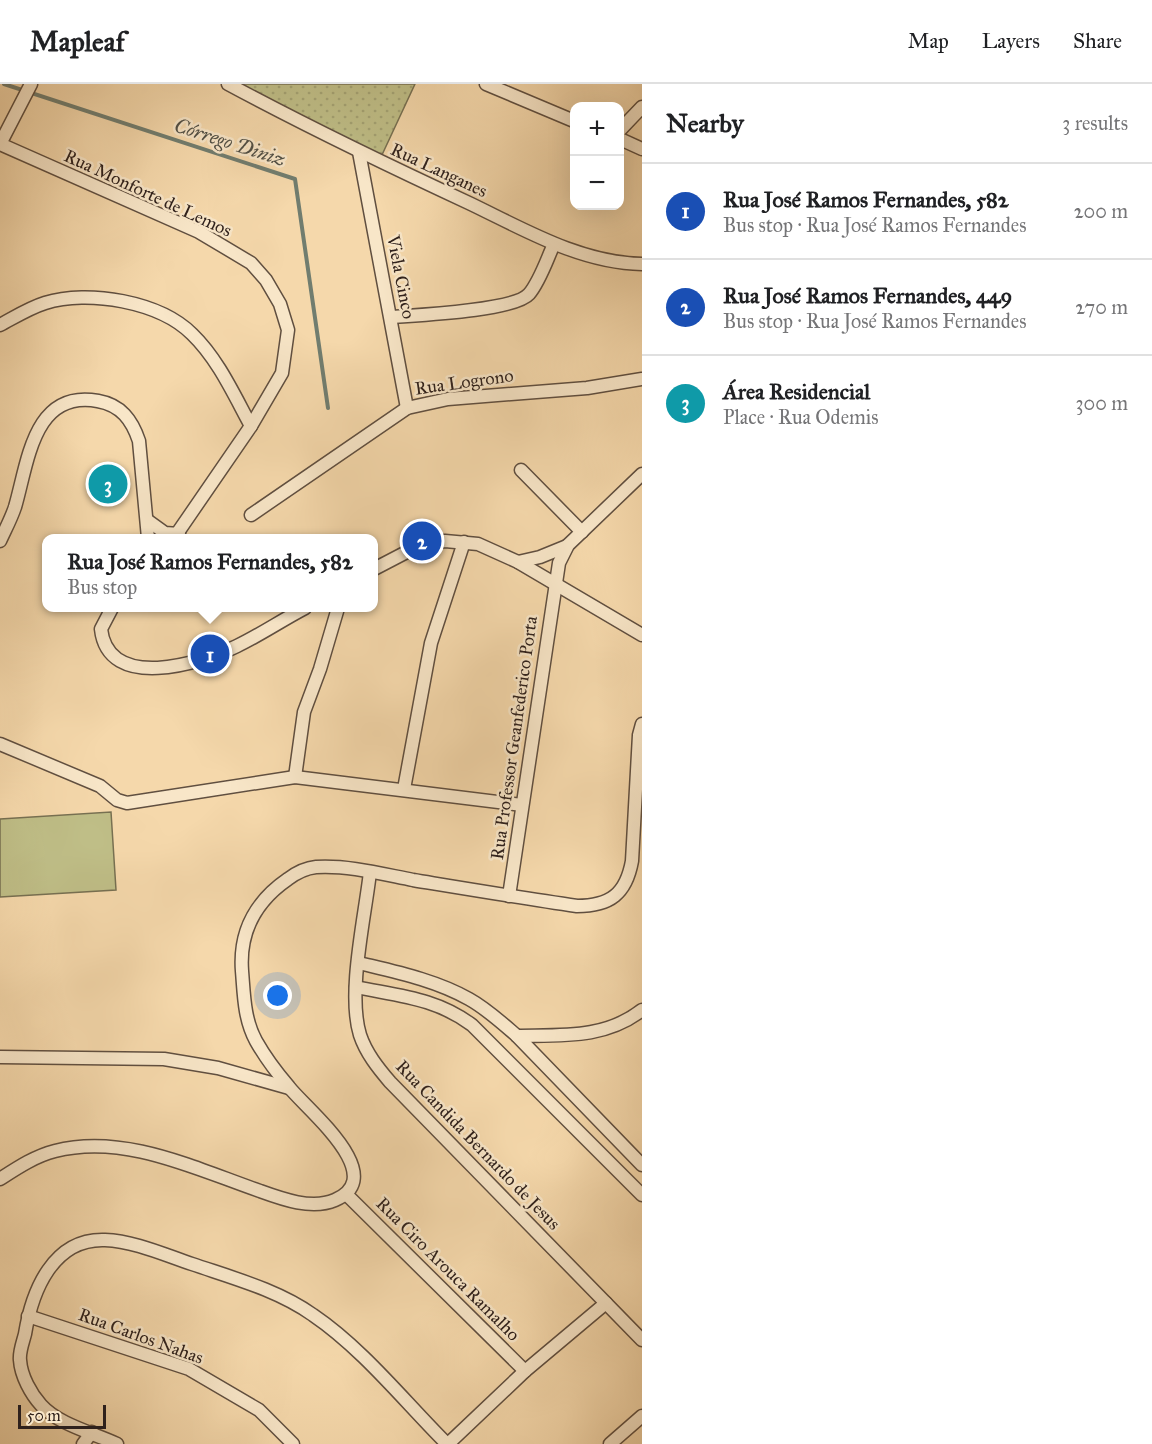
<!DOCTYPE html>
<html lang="en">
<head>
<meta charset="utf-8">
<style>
	:root { --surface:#fff; --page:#f2f2f2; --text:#202124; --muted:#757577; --line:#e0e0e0; --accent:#8f2418 }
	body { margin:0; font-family:"IM FELL Great Primer",serif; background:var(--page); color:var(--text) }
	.controls { position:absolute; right:18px; top:18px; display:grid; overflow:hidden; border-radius:12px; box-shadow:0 6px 24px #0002 }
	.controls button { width:54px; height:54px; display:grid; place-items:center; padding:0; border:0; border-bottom:2px solid var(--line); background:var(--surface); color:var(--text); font:30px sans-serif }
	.scale { position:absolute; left:18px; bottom:15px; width:88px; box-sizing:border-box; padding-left:6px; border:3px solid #2f211c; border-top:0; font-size:16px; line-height:21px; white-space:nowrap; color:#2f211c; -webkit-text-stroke:4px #f8e6c8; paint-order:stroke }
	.you { position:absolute; left:278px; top:912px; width:21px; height:21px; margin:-15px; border:4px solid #fff; border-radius:50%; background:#1a73e8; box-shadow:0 0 0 9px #1a73e833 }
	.badge { display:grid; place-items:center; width:39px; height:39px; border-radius:50%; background:var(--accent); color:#fff; font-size:20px; font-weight:700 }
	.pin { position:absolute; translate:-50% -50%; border:3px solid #fff; box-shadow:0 2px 6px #0006 }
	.popup { position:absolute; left:42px; top:450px; width:336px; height:78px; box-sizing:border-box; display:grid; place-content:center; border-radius:12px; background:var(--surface); filter:drop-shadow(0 2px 4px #0005); font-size:20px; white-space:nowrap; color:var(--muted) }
	.popup b { font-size:22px; color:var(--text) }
	.popup::after { content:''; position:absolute; left:50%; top:100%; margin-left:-12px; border:12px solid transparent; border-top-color:var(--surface) }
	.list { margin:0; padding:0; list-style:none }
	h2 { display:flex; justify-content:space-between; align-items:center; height:78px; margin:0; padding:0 24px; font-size:26px }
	h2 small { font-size:20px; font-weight:400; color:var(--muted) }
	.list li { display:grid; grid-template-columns:39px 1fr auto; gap:18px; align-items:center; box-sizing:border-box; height:96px; padding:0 24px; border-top:2px solid var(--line) }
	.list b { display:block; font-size:22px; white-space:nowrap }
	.list p { margin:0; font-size:20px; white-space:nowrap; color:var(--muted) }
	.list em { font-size:20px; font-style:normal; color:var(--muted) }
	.map { position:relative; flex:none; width:642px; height:1360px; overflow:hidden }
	header { display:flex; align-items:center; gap:36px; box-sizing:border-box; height:84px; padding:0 30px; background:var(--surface); border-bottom:2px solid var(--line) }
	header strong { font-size:28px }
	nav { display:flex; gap:33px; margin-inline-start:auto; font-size:21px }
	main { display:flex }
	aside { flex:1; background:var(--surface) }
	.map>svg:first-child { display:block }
</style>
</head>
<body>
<header>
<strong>Mapleaf</strong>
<nav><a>Map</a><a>Layers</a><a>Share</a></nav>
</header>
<main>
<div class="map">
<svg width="642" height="1360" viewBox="0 0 642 1360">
	<defs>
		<pattern id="park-dots" width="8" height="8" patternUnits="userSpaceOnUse" patternTransform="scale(1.5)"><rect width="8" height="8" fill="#bfbe87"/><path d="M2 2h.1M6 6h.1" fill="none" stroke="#a4a374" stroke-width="1.8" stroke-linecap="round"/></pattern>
	</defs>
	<rect width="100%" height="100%" fill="#f5d8ab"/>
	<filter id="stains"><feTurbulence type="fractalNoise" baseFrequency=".00333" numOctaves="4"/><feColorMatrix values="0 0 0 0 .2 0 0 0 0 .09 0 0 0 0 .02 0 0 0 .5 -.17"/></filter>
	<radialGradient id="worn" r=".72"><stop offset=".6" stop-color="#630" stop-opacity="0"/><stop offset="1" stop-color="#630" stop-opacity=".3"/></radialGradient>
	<polygon fill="url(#park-dots)" stroke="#777052" stroke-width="1.5" points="235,0 415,0 381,73"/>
	<polygon fill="#bfbe87" stroke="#777052" stroke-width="1.5" points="111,728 116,806 0,813 0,735"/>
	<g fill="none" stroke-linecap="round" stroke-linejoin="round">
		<polyline stroke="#717d6f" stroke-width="4" points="4,0 295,95 328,324"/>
		<defs>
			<g id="street">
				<path d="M228,0C308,43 389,82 471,120C525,146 581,179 642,180"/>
				<polyline points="486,0 574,37"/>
				<polyline points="620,46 642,23"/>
				<polyline points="620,55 642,65"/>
				<polyline points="0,60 199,148 251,179 266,196 280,220 288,246 282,289 251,342 174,454"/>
				<polyline points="0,60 31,0"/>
				<polyline points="359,68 407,324"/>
				<path d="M391,233C417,231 514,227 529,210C540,197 547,175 554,160"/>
				<path d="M0,241C15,233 29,224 45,219C88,205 160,218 192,250C218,275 234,311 251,342"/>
				<polyline points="521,386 582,448"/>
				<polyline points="251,431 407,324 448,315 587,304 642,295"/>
				<polyline points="147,436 165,449 179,450"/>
				<path d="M0,457C5,446 11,435 15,423C28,379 33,305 98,317C121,321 132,336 139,357L148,454"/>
				<polyline points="518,478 540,473 567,462"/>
				<polyline points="374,485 422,460 445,457 478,460 518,478 642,551"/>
				<path d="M112,524L101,545C108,608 200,580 237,562C260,551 282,536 305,524"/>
				<polyline points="0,660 100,702 117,716 127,719 295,693 522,721"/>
				<polyline points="295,693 304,628 320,585 338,524"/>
				<polyline points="404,705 431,559 464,458"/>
				<path d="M370,788C365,833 347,909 360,951C366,969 378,984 390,998L642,1256"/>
				<polyline points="509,812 559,479 568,461 642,390"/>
				<path d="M359,879C396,888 435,896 469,915C487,925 502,939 517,952L642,1081"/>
				<path d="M356,903C399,912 436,914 472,941L642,1111"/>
				<path d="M517,952C562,951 605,955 642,926"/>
				<polyline points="0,973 164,975 218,984 289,1004"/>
				<path d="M0,1095C17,1084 35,1072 55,1067C124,1049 196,1085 260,1107C282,1115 312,1126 335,1116C391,1092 306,1025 289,1003C277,989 265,973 256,957C244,935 244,911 242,887C239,847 256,817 288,795C296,789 306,784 316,783C348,781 382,790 413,796C468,805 522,814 577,822C610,822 626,810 632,777L639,651L642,640"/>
				<polyline points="346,1110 525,1287"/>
				<polyline points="28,1232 189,1285 259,1326 293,1360"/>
				<polyline points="83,1360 92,1348"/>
				<path d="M117,1360C94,1349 59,1341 41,1321C31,1310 21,1292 20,1276C19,1268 23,1258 25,1250C32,1207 53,1154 105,1156C134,1157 165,1171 192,1180C233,1194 278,1206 313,1231C363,1265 404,1317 447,1360"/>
				<polyline points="448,1360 525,1287 606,1219"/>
				<polyline points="610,1360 642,1332"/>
			</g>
		</defs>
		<use href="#street" stroke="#604f40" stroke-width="15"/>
		<use href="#street" stroke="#f8e6c8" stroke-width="12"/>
	</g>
	<g text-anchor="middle" stroke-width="5" stroke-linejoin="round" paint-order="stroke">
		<g font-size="18" fill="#2f211c" stroke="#f8e6c8">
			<text transform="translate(439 86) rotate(25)" y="6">Rua Langanes</text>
			<text transform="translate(148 109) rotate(25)" y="6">Rua Monforte de Lemos</text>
			<text transform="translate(401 193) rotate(79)" y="6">Viela Cinco</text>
			<text transform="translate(464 298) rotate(-8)" y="6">Rua Logrono</text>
			<text transform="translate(514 654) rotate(-82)" y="6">Rua Professor Geanfederico Porta</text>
			<text transform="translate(478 1061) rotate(46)" y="6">Rua Candida Bernardo de Jesus</text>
			<text transform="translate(448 1185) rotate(45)" y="6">Rua Ciro Arouca Ramalho</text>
			<text transform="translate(141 1252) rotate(20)" y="6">Rua Carlos Nahas</text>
		</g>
		<g font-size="20" font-style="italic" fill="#504f45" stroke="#f8e6c8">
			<text transform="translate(230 58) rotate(18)" y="7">Córrego Diniz</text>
		</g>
	</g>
	<rect width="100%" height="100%" filter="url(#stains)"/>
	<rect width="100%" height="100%" fill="url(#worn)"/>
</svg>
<div class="controls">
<button>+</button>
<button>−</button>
</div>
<div class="scale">50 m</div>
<div class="you"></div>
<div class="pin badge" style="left:210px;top:570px;background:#1a4fb4">1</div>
<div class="popup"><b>Rua José Ramos Fernandes, 582</b>Bus stop</div>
<div class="pin badge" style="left:422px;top:457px;background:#1a4fb4">2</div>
<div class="pin badge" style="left:108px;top:400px;background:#0f9aa8">3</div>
</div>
<aside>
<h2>Nearby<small>3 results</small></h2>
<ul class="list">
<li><span class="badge" style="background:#1a4fb4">1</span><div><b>Rua José Ramos Fernandes, 582</b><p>Bus stop · Rua José Ramos Fernandes</p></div><em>200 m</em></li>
<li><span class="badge" style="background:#1a4fb4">2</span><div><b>Rua José Ramos Fernandes, 449</b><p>Bus stop · Rua José Ramos Fernandes</p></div><em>270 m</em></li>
<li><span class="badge" style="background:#0f9aa8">3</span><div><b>Área Residencial</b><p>Place · Rua Odemis</p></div><em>300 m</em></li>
</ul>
</aside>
</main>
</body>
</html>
